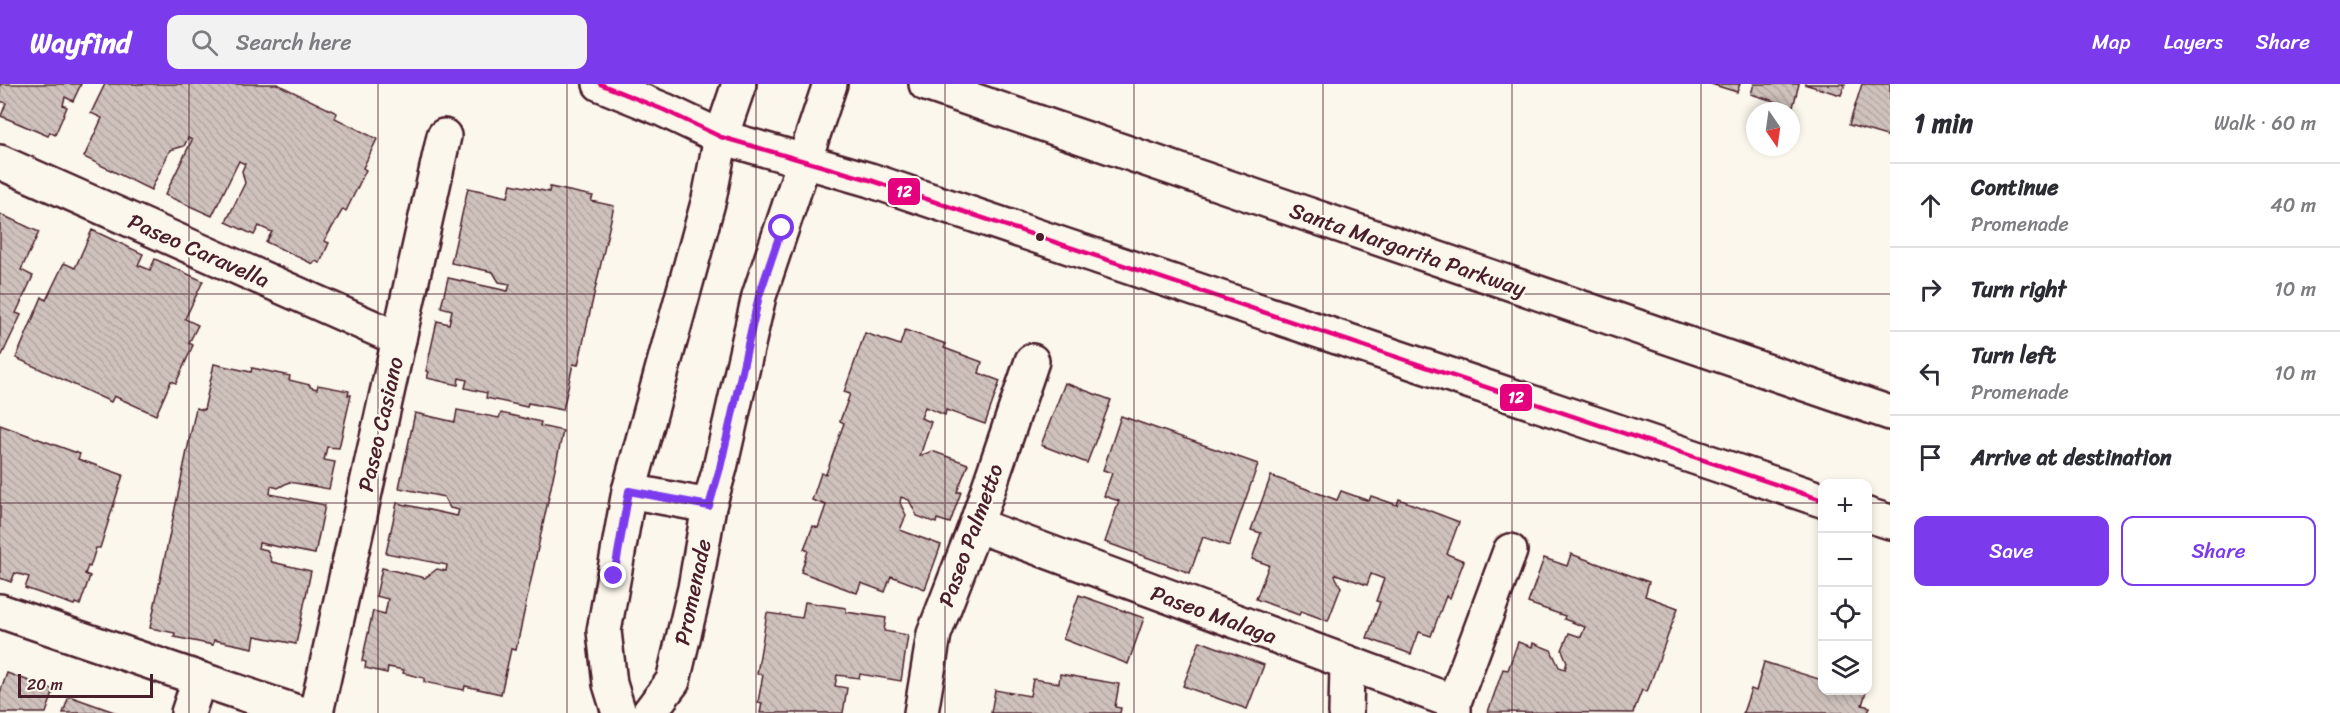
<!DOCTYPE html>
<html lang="en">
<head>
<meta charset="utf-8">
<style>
	:root { --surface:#fff; --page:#f2f2f3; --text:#2b2b33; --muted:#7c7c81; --line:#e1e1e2; --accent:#7c3aed }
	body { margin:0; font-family:Sriracha,sans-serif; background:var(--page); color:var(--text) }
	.controls { position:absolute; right:18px; bottom:18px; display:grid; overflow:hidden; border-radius:12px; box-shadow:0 3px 9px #0003 }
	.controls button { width:54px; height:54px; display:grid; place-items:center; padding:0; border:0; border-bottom:2px solid var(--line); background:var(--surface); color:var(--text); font:30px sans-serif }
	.compass { position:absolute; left:1746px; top:18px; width:54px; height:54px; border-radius:50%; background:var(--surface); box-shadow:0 3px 9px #0003; rotate:167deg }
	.scale { position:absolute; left:18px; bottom:15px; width:135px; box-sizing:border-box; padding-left:6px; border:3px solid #4a1f2b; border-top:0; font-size:16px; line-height:21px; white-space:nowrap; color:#4a1f2b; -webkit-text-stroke:4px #fbf7ec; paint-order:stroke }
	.stop { position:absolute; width:18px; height:18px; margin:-14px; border:4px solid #7c3aed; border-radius:50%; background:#fff }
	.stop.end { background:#7c3aed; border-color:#fff; box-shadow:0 2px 6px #0008 }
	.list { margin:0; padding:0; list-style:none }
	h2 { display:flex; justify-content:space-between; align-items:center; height:78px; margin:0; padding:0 24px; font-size:26px }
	h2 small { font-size:20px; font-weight:400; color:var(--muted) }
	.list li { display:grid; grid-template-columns:39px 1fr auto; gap:18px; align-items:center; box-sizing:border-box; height:84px; padding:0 24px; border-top:2px solid var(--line) }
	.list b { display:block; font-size:22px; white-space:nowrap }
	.list p { margin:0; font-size:20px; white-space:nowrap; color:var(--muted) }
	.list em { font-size:20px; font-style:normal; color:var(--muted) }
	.actions { display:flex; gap:12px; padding:18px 24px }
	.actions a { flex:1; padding:14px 0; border:2px solid var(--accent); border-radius:12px; text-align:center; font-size:21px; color:var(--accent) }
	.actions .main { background:var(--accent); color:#fff }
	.icon { flex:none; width:33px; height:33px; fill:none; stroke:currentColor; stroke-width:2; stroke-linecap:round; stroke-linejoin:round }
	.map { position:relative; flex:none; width:1890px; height:629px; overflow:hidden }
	header { display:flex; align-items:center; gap:36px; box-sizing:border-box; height:84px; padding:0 30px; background:var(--accent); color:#fff }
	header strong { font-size:28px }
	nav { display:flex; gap:33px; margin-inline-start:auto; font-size:21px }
	.search { width:420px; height:54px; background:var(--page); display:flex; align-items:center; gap:15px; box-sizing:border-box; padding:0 21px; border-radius:12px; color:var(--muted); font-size:22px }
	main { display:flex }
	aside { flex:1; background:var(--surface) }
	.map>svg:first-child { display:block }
</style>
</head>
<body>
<header>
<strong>Wayfind</strong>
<div class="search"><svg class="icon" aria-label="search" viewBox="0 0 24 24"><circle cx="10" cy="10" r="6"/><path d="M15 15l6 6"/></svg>Search here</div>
<nav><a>Map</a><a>Layers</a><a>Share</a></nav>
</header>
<main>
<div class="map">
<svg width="1890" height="629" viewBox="0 0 1890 629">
	<defs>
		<pattern id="building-back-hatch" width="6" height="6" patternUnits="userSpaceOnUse" patternTransform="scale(1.5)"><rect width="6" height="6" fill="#cfc2bc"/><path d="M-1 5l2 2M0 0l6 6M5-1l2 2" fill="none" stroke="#b3a6a2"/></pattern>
	</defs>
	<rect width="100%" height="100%" fill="#fbf7ec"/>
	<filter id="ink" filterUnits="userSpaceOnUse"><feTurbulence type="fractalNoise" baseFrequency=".0167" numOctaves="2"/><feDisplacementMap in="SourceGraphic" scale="12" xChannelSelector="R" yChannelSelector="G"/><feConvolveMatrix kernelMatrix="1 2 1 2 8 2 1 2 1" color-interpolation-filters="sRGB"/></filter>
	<g filter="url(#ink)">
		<g fill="url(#building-back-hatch)" stroke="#4a1f2b" stroke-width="1.5">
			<polygon points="0,0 81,0 73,17 65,13 63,21 67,23 55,51 50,48 48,52 1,32 6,19 0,17"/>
			<polygon points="105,0 277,0 337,29 335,34 377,55 363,84 366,86 346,127 343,125 324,157 329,159 320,179 315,177 313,180 266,158 272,148 259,142 254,151 226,138 245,99 242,87 245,80 239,77 212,132 165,111 192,56 188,54 184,62 170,66 151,106 84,73 102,34 91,29"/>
			<polygon points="1711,0 1740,0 1737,8"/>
			<polygon points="1754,0 1799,0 1793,23 1751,10"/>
			<polygon points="1804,0 1845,0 1841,11"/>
			<polygon points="1862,0 1890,0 1890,53 1849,41"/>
			<polygon points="511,100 549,108 550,103 593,112 591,117 614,122 578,281 573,280 563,326 528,319 527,323 486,314 487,309 465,304 467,296 459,294 458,301 427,294 429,288 426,287 437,237 449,240 452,226 441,223 448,194 508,207 510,200 499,198 493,188 451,179 468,104 508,113"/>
			<polygon points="0,130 39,148 21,186 33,192 16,229 21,231 2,271 0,270"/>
			<polygon points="92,146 143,170 138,181 150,186 155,175 203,197 185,235 198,241 189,259 193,261 176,299 171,297 156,331 114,312 111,318 16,274 42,213 46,216 64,179 75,184"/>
			<polygon points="905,246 946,260 944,264 982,278 979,289 1000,297 985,340 946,326 945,331 925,323 921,334 931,338 920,372 932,367 968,380 957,408 961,408 950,439 937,435 936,439 917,432 909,416 901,413 900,419 906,431 900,446 941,461 925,505 891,492 885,508 861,499 857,509 801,488 808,467 804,465 813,442 818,444 826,421 812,416 821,389 826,390 844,339 840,337 850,310 844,308 865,249 900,261"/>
			<polygon points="214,280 251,288 252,284 290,292 289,296 310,301 310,303 317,305 318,301 349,307 348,311 351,311 339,364 327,363 324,376 335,378 329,405 289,398 278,404 271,402 270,410 325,421 315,470 259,459 258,464 267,466 272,478 311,487 296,560 255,552 253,564 214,556 213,561 174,553 175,549 150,544 196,324 204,326"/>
			<polygon points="1065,299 1111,316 1087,379 1041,361"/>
			<polygon points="457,326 499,334 501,329 541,338 540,342 563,347 516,566 511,565 501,610 465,602 464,606 424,598 424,594 403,589 404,586 388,583 387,589 365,584 366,578 362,577 373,527 385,530 388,515 376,512 382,484 425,494 437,485 446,487 447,481 386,469 397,419 457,432 459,426 450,424 444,413 399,404 415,329 455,338"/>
			<polygon points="1121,332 1258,380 1229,462 1203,453 1190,489 1105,458 1119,417 1104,412 1112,389 1103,386"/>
			<polygon points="0,341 80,370 78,375 123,391 100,464 96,464 90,483 88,482 85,490 90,492 80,521 75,519 74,521 25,504 29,493 15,489 11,498 0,494"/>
			<polygon points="1271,392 1337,416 1341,407 1369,417 1371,412 1397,421 1399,415 1459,438 1447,470 1464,477 1450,514 1446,512 1431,552 1419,548 1411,570 1367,554 1380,518 1376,517 1384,495 1371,490 1367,501 1336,490 1335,492 1341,503 1328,537 1301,527 1299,531 1256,515 1269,481 1252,475 1261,449 1251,446"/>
			<polygon points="1571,470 1649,498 1645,512 1678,524 1647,608 1642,606 1633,629 1488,628 1503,585 1508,586 1518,558 1532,563 1533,559 1551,566 1559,583 1565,585 1567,578 1562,566 1569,549 1581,553 1585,543 1564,535 1565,532 1528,519 1544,474 1567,482"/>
			<polygon points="1079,511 1144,534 1128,580 1063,555"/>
			<polygon points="805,518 846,524 846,528 886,534 884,547 908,551 901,597 860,590 859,594 837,591 835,602 847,604 843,629 760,629 762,619 758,618 763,591 757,590 767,529 802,534"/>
			<polygon points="1200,557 1264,581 1247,625 1183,602"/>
			<polygon points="1764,578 1822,596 1822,606 1866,608 1862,621 1870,623 1868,629 1743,629 1751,605 1756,607"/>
			<polygon points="7,589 54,606 46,629 0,629 0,609"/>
			<polygon points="1060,590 1119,600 1115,623 1121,624 1120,629 991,629 995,606 1030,612 1033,595 1059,599"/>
			<polygon points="69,612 117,629 63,629"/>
		</g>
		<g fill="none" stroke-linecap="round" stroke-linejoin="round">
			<defs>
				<g id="minor">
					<polyline points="0,78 399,255"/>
					<polyline points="629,407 709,422"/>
					<polyline points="976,441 1454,618"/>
					<polyline points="0,527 300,629"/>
					<polyline points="188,629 199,596"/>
					<polyline points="316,629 444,52"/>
					<polyline points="619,629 610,600 604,547 629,407 709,115 721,53 739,0"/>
					<polyline points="649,629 673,597 695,504 709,422 720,384 759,212 830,0"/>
					<polyline points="921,629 934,550 976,441 1032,277"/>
					<polyline points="1346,629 1347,580"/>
					<polyline points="1454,629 1454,618 1510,467"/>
				</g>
				<g id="major">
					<polyline points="600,0 664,26 721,53 870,96 1822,416"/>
					<polyline points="926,0 1890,329"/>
					<polyline points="1868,431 1890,438"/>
				</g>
			</defs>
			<use href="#minor" stroke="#4a1f2b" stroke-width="38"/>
			<use href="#major" stroke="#4a1f2b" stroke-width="38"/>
			<use href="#minor" stroke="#fbf7ec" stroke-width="33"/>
			<use href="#major" stroke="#fbf7ec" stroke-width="33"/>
			<defs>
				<polyline id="bus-1" points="600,0 664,26 721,53 870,96 1822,416"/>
			</defs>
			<use href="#bus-1" stroke="#fbf7ec" stroke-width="9"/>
			<use href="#bus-1" stroke="#e5007d" stroke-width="4.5"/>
		</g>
	</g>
	<g fill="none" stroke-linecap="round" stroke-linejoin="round" filter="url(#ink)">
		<polyline stroke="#7c3aed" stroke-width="8" points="614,492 629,407 709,422 720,384 759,212 782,144"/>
	</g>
	<path fill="none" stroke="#4a1f2b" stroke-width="1.5" stroke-opacity="0.55" d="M189,0V629M378,0V629M567,0V629M756,0V629M945,0V629M1134,0V629M1323,0V629M1512,0V629M1701,0V629M0,210H1890M0,419H1822M1868,419H1890"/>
	<circle fill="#4a1f2b" stroke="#fbf7ec" stroke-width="2" cx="1040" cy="153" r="5"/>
	<g text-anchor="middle" stroke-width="4.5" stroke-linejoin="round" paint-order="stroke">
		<g font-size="22" fill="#4a1f2b" stroke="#fbf7ec">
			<text transform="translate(1408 165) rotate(19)" y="8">Santa Margarita Parkway</text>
			<text transform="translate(199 166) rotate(24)" y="8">Paseo Caravella</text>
			<text transform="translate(380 340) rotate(-77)" y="8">Paseo Casiano</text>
			<text transform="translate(970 451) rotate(-70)" y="8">Paseo Palmetto</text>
			<text transform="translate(692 508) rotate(-78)" y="8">Promenade</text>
			<text transform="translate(1214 530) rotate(20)" y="8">Paseo Malaga</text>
		</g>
	</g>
	<g stroke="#fbf7ec" stroke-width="2">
		<rect x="887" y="93" width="34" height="29" rx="6" fill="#e5007d"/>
		<rect x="1499" y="299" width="34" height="29" rx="6" fill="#e5007d"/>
	</g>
	<g font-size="16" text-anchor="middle" font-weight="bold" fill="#fff">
		<text x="904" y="113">12</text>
		<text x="1516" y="319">12</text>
	</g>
</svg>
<div class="controls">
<button>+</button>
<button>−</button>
<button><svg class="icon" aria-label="locate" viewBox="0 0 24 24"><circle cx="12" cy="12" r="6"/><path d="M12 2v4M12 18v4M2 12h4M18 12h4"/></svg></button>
<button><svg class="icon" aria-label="layers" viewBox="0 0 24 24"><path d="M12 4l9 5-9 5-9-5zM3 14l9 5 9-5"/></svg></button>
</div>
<svg class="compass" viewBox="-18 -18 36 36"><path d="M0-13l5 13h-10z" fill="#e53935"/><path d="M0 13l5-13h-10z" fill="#7c7c81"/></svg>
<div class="scale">20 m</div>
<div class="stop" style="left:782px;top:144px"></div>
<div class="stop end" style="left:614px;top:492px"></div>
</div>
<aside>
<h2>1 min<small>Walk · 60 m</small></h2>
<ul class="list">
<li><svg class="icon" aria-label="ahead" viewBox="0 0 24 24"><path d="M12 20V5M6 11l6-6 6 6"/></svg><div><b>Continue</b><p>Promenade</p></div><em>40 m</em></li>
<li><svg class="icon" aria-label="right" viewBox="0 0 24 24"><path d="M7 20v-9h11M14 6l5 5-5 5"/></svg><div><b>Turn right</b></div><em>10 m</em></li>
<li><svg class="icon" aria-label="left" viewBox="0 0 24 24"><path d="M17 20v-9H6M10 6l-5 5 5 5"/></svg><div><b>Turn left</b><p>Promenade</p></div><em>10 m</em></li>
<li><svg class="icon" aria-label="arrive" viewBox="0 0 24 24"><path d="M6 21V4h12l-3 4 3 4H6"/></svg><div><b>Arrive at destination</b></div></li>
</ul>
<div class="actions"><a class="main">Save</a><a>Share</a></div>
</aside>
</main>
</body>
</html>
